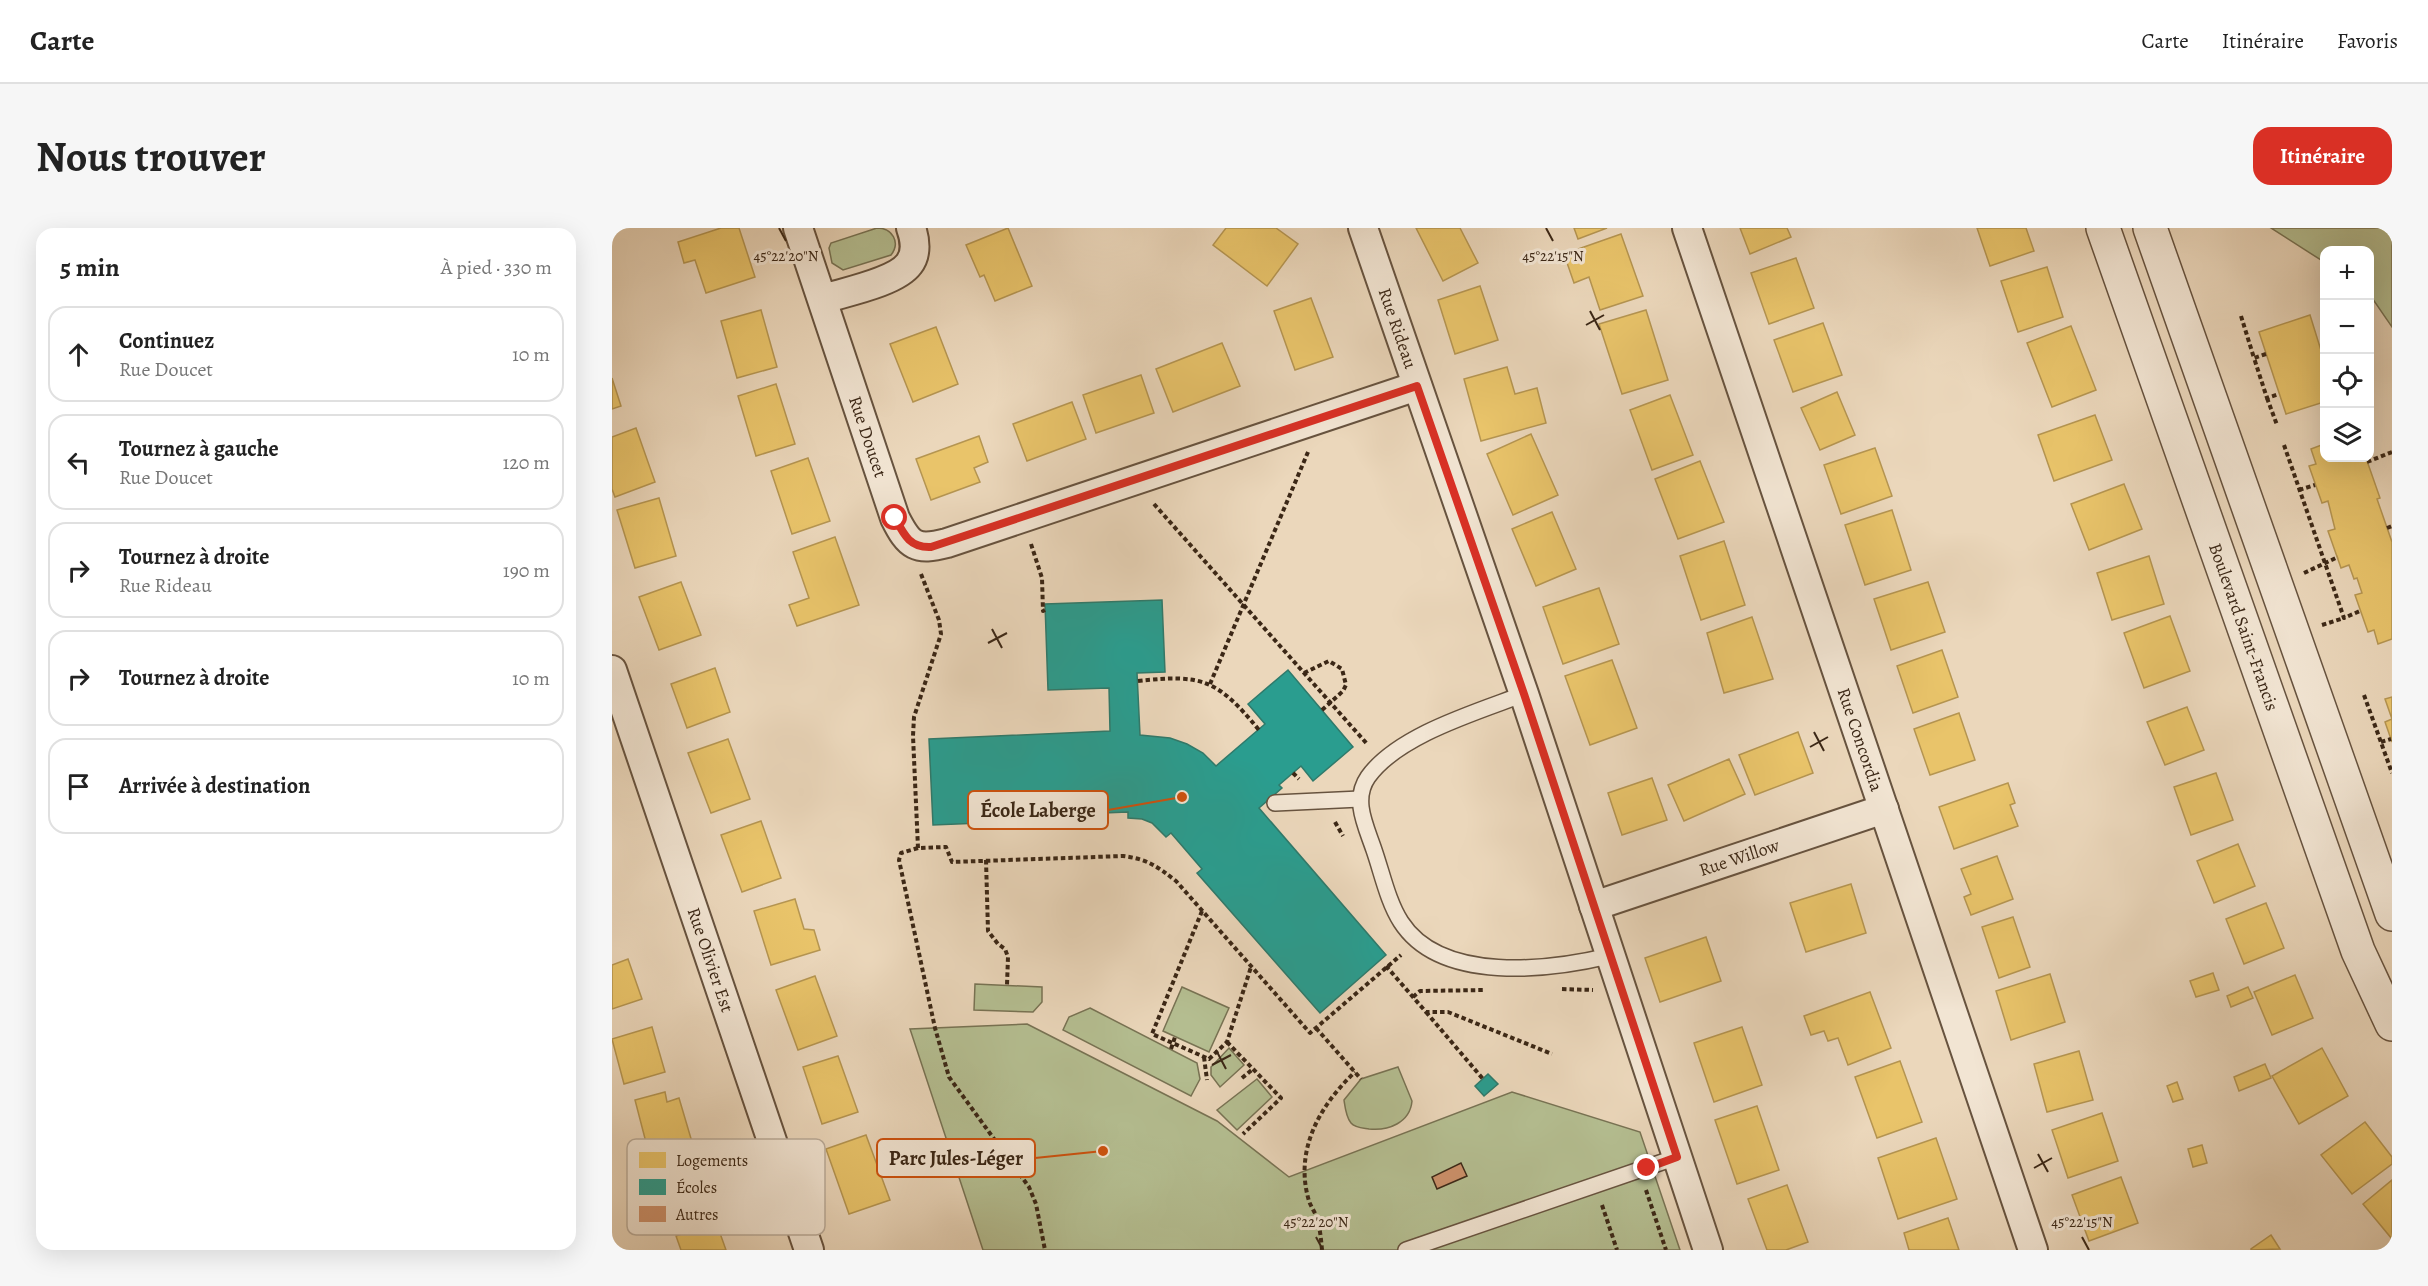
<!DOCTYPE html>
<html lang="fr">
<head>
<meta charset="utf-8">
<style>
	:root { --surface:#fff; --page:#f6f6f6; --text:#222; --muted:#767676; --line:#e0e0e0; --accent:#d93025 }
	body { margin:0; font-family:Alegreya,serif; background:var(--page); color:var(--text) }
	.controls { position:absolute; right:18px; top:18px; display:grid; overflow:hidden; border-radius:12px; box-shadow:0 6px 24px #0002 }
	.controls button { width:54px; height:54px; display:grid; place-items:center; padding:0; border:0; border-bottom:2px solid var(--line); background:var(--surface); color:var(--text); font:30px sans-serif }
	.stop { position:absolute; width:18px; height:18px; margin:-14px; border:4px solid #d93025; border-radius:50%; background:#fff }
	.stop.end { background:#d93025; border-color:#fff; box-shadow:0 2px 6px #0008 }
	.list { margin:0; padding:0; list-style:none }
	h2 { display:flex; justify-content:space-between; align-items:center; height:78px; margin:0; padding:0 24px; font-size:26px }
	h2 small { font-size:20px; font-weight:400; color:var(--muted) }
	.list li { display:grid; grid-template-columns:39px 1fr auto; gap:18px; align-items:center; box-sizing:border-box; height:96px; margin:0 12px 12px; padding:0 12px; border:2px solid var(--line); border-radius:18px }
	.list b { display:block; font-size:22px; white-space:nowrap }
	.list p { margin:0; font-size:20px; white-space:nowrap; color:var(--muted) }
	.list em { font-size:20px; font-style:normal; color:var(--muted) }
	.icon { flex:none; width:33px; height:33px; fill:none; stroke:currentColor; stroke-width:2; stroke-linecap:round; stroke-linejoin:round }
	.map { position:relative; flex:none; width:1780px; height:1022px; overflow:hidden; border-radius:18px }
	header { display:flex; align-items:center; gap:36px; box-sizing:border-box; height:84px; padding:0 30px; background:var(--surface); border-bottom:2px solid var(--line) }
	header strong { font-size:28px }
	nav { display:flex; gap:33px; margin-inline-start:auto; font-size:21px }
	.intro { display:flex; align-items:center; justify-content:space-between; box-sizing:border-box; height:144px; padding:0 36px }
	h1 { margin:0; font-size:42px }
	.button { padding:15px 27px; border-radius:18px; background:var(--accent); color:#fff; font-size:21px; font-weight:700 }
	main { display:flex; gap:36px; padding:0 36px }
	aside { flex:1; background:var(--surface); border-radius:18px; box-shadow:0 6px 24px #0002 }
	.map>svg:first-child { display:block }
</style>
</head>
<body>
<header>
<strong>Carte</strong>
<nav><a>Carte</a><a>Itinéraire</a><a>Favoris</a></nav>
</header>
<div class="intro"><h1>Nous trouver</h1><a class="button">Itinéraire</a></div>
<main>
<aside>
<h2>5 min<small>À pied · 330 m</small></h2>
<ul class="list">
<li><svg class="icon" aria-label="ahead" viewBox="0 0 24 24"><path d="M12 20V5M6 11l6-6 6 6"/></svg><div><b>Continuez</b><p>Rue Doucet</p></div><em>10 m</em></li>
<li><svg class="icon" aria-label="left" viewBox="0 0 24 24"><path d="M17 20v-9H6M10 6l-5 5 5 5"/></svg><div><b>Tournez à gauche</b><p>Rue Doucet</p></div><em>120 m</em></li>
<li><svg class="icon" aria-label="right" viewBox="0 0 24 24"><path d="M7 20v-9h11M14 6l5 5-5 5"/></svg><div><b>Tournez à droite</b><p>Rue Rideau</p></div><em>190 m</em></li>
<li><svg class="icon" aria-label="right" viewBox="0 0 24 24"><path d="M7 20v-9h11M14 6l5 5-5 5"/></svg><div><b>Tournez à droite</b></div><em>10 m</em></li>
<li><svg class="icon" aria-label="arrive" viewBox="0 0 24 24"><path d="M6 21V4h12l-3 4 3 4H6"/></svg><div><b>Arrivée à destination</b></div></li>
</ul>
</aside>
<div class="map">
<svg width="1780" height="1022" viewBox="0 0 1780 1022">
	<rect width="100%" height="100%" fill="#ebd7bb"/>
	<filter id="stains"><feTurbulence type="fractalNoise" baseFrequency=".00333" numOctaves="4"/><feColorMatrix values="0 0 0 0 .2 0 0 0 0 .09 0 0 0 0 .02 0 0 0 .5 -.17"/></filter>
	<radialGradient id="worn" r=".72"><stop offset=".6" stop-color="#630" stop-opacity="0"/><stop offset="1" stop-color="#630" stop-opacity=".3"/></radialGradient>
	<g fill="#b5bf92" stroke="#787354" stroke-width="1.5">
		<path d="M265,0C280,0 289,14 279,27L231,42L220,35L217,20L219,15Z"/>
		<polygon points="1659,0 1780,0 1780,99 1758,67 1758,22 1712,22 1712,34"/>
		<polygon points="363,756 430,759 430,774 421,784 362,782"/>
		<polygon points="570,759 617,780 597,824 551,803"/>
		<polygon points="478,780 585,835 588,851 579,868 451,802 457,789"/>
		<polygon points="415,796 605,893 677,949 900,864 1028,904 1068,1022 371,1022 298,801"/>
		<polygon points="617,820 632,837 608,859 599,847 599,839"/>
		<path d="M786,839L800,873C798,895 776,903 757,901C751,900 743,900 739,895C734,889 733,879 732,872L749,851Z"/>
		<polygon points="645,851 660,869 625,902 605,882"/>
	</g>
	<g fill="#e9c46a" stroke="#b59551" stroke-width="1.5">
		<polygon points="109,0 127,0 143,49 94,65 83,32 72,35 66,14"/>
		<polygon points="396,0 420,58 383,73 372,47 368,49 354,17"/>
		<polygon points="614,0 664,0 686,16 655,58 601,17"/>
		<polygon points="804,0 848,0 866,35 831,53"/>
		<polygon points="962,0 995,0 966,11"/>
		<polygon points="1128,0 1175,0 1179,9 1138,26"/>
		<polygon points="1365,0 1414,0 1422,23 1378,38"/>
		<polygon points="1009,6 1031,68 988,82 977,49 962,55 952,26"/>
		<polygon points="1184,30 1202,80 1157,96 1139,45"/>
		<polygon points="1435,39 1451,89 1406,104 1389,53"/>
		<polygon points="868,58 886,112 843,126 826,72"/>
		<polygon points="699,70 721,129 683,142 662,83"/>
		<polygon points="149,82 165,139 125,150 109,93"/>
		<polygon points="1034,82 1056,152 1010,166 987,96"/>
		<polygon points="1698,87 1712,132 1712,174 1674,186 1647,104"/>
		<polygon points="1211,95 1230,147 1181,164 1162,112"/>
		<polygon points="1459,98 1484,162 1440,179 1415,115"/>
		<polygon points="324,99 346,156 301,174 278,116"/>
		<polygon points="610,115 628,158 561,184 544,141"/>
		<polygon points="895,139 903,166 925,160 934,195 869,213 852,151"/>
		<polygon points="529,147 542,185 484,205 471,167"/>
		<polygon points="0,150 9,178 0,181"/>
		<polygon points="164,156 183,216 144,228 126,168"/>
		<polygon points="1225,164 1243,207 1208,222 1189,180"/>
		<polygon points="1058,167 1081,227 1040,242 1018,182"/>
		<polygon points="460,174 474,211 415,233 401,196"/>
		<polygon points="1483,187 1500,232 1442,253 1426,207"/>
		<polygon points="24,200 43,254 3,269 0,261 0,209"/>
		<polygon points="919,206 946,267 901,287 875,226"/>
		<polygon points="367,208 376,234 362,240 368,254 319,272 304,231"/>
		<polygon points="1712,216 1712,230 1754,230 1768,270 1765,271 1780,314 1780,411 1766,416 1762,402 1756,404 1743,367 1750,365 1745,350 1742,351 1737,337 1729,340 1716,303 1723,301 1716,273 1710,275 1697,238 1704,236 1699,221"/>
		<polygon points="1263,220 1280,268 1229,286 1212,237"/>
		<polygon points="196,230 218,293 180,306 159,243"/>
		<polygon points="1088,233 1112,294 1066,311 1043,251"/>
		<polygon points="1512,256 1530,301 1477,322 1459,276"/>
		<polygon points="47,270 64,328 23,340 5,282"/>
		<polygon points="1280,282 1299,342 1253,357 1233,297"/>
		<polygon points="940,284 964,341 924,358 900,301"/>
		<polygon points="223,309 247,377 185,398 177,377 197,370 181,324"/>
		<polygon points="1112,313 1133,377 1089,392 1068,328"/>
		<polygon points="1537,328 1552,376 1500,392 1485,345"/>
		<polygon points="69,354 89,407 47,422 27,369"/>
		<polygon points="1316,354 1333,404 1279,422 1262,371"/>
		<polygon points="987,360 1007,416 951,436 931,379"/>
		<polygon points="1558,388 1578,443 1532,460 1512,405"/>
		<polygon points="1140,389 1161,451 1112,465 1095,405"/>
		<polygon points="1330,422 1346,469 1301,485 1285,438"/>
		<polygon points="1000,432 1025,500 978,517 953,448"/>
		<polygon points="103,440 118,484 75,500 59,456"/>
		<polygon points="1780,469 1780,514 1773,494 1780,491 1773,471"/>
		<polygon points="1575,479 1592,522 1553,537 1535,494"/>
		<polygon points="1347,485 1363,532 1318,547 1302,501"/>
		<polygon points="1186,504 1201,545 1143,567 1127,527"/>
		<polygon points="116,511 138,571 99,585 76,525"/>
		<polygon points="1117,531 1133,566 1072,593 1056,557"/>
		<polygon points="1604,545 1621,592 1579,607 1562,559"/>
		<polygon points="1040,550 1055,592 1010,607 996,565"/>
		<polygon points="1396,555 1403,575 1398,577 1406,598 1342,621 1327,579"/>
		<polygon points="149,593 169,650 130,664 109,607"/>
		<polygon points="1626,616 1643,658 1602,675 1585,633"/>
		<polygon points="1385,628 1401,671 1359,687 1352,669 1359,666 1349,641"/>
		<polygon points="1239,656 1254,705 1194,724 1178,675"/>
		<polygon points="183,671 192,701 202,702 208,722 159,737 142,683"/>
		<polygon points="1654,675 1672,720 1632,736 1614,691"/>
		<polygon points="1401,689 1418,739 1387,750 1370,699"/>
		<polygon points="1094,709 1109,753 1048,774 1033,730"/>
		<polygon points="16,731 30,771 0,781 0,737"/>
		<polygon points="1601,745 1607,762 1584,769 1578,753"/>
		<polygon points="1438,746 1453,794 1399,812 1384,763"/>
		<polygon points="1683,747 1701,790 1660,807 1642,764"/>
		<polygon points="203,748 225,808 186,822 164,762"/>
		<polygon points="1636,759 1641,770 1619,779 1615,768"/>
		<polygon points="1258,764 1279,820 1236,837 1226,810 1216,813 1212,803 1199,807 1192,788"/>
		<polygon points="40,799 53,844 12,856 0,811"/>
		<polygon points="1130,799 1150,857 1102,874 1082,815"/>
		<polygon points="1710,820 1736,868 1687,896 1660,848"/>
		<polygon points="1467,823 1481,872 1435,884 1422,836"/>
		<polygon points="226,828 246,884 210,896 191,839"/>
		<polygon points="1288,833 1310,894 1265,910 1243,849"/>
		<polygon points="1653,836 1659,850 1627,863 1622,849"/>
		<polygon points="1565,854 1571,871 1561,874 1555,858"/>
		<polygon points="53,864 55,874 67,870 80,914 37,926 23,872"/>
		<polygon points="1145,878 1167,942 1125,956 1103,892"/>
		<polygon points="1490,885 1506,933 1456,950 1440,902"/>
		<polygon points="1753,894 1780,929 1780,936 1740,966 1709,927"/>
		<polygon points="254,907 278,972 237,986 214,921"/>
		<polygon points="1324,910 1345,971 1286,991 1266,930"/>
		<polygon points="1590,917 1595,935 1581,939 1576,921"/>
		<polygon points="1509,949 1526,995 1477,1013 1460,967"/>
		<polygon points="1780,952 1780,1011 1751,976"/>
		<polygon points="1175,957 1196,1014 1174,1022 1155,1022 1136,971"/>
		<polygon points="1336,990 1347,1022 1297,1022 1292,1005"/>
		<polygon points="104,994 114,1022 69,1022 64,1008"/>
		<polygon points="1659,1007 1668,1021 1639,1022 1639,1021"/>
	</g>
	<g fill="#2a9d8f" stroke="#2f7a6b" stroke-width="1.5">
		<polygon points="550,372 553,444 525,445 528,507 558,510 575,516 591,525 604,538 653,496 636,476 676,442 741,519 701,553 689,538 667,557 670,560 647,580 774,727 708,785 585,645 590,641 559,605 554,609 540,595 530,591 516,590 516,584 466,586 466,591 321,597 317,511 498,503 497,460 436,462 433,376"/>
		<polygon points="876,846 886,856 872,868 863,858"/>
	</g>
	<polygon fill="#cd916b" stroke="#3b2716" stroke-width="1.5" points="849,935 855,948 825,961 820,949"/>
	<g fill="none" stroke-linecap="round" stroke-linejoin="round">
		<defs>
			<g id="service">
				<path d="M912,466C865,484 786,507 756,549C740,572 754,598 762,622C770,645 776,674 789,694C829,756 938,742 997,728"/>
				<polyline points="663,575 748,571"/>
				<polyline points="794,1022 1065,929"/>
			</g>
			<g id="minor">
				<path id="s1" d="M186,0L283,290C297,318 304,323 335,315L805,158"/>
				<path id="s2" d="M751,0L912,466L1096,1022"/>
				<path id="s3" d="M1075,0L1421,1022"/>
				<path d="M211,71C233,64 284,54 297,36C305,26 303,11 299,0"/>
				<path id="s4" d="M0,442L197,1022"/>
				<path id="s5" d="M982,678L1272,581"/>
			</g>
			<g id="tertiary">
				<path id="s6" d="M1491,0L1746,723L1780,796"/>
				<polyline points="1538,0 1780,686"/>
			</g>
		</defs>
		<use href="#service" stroke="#67533f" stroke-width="18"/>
		<use href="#minor" stroke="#67533f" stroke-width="32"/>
		<use href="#tertiary" stroke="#67533f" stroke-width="36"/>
		<g stroke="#3b2716" stroke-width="4" stroke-dasharray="4.5 3" stroke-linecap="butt">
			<polyline points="1629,88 1642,130"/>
			<polyline points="1654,126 1642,130 1655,170 1667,166"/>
			<polyline points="1655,170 1665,197"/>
			<polyline points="1672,217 1732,390 1748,383"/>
			<polyline points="1755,234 1780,224"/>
			<polyline points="1687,262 1703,257"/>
			<polyline points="542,276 756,517"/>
			<polyline points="1775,300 1780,298"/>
			<polyline points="419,316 430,350 431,383 433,382"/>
			<polyline points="1692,345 1726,329"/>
			<path d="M309,346L327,392L329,406L302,489L301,508L306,620L334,619L340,634L511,628C535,631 545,638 564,653L698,805L789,727"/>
			<polyline points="1710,397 1732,390"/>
			<polyline points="692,445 717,433 730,441 734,457 731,463 710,482"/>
			<path d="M526,453C590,446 605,451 647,502"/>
			<polyline points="598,456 696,224"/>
			<polyline points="1752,467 1780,545"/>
			<polyline points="1769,514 1779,511"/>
			<polyline points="681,545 687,551"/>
			<polyline points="723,594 731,608"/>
			<polyline points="306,620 289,625 287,632 323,800 337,849 417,959 424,976 433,1022"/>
			<polyline points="374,632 376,703 386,716 393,721 396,729 395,757"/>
			<polyline points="590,683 540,806 597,831 615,814 639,739"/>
			<polyline points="774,738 814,784 836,784 940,826"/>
			<polyline points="950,761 981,762"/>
			<polyline points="801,769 808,763 873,762"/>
			<polyline points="814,784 871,851"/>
			<polyline points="704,800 749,851"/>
			<polyline points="615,814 669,870 631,906"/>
			<polyline points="559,821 563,809"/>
			<polyline points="592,829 595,852"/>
			<polyline points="630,850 641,841"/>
			<polyline points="1034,962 1054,1022"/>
			<polyline points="990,977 1005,1022"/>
			<path d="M710,1022C709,1011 708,1000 705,990C703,984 699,979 697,973C682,923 707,878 743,844"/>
		</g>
		<use href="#service" stroke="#f2e5d3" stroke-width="15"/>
		<use href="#minor" stroke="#f2e5d3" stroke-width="28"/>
		<use href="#tertiary" stroke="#f2e5d3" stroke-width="33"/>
	</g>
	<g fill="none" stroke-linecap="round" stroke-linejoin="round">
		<path stroke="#d93025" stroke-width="8" d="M283,290C292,307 298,320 319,319L805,158L912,466L1065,929L1035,940"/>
	</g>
	<path fill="none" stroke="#3b2716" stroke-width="2" d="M167,0L174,13M934,0L941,13M978,83L988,102M974,97L992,87M380,401L390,420M376,415L395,405M1202,504L1212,523M1198,519L1216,509M604,822L614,841M600,837L619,827M1426,926L1436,944M1422,940L1440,930M704,1009L711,1022M1470,1009L1477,1022"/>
	<g text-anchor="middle" stroke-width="6" stroke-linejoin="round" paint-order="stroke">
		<g font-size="18" fill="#3b2716" stroke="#f2e5d3">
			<text dy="6" stroke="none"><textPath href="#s2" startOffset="106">Rue Rideau</textPath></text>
			<text dy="6" stroke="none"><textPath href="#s1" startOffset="220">Rue Doucet</textPath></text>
			<text dy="6" stroke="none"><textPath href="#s6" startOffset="423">Boulevard Saint-Francis</textPath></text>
			<text dy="6" stroke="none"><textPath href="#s3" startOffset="540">Rue Concordia</textPath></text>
			<text dy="6" stroke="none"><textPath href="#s5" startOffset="153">Rue Willow</textPath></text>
			<text dy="6" stroke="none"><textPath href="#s4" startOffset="306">Rue Olivier Est</textPath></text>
		</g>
	</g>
	<rect x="15" y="911" width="198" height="96" rx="9" fill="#f2e5d3" stroke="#bbac9a" stroke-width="1.5"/>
	<rect x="27" y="924" width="27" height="16" fill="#e9c46a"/>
	<rect x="27" y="951" width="27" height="16" fill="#2a9d8f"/>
	<rect x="27" y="978" width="27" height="16" fill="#cd916b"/>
	<g font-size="16" fill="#3b2716">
		<text x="64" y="938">Logements</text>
		<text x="64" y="965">Écoles</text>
		<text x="64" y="992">Autres</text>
	</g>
	<g font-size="15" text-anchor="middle" fill="#3b2716" stroke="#f2e5d3" stroke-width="6" stroke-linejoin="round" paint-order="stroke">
		<text x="174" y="33">45°22'20"N</text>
		<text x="941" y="33">45°22'15"N</text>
		<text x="704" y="999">45°22'20"N</text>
		<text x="1470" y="999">45°22'15"N</text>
	</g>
	<path fill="none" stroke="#ce520e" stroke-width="2" d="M570 569L496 582M491 923L423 930"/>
	<g fill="#ce520e" stroke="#f2e5d3" stroke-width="2">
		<circle cx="570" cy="569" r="6"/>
		<circle cx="491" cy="923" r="6"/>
	</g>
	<g fill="#f2e5d3" stroke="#ce520e" stroke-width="2">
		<rect x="356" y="563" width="140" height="38" rx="6"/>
		<rect x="265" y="911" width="158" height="38" rx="6"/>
	</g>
	<g font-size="20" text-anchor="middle" font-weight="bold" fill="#3b2716">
		<text x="426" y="589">École Laberge</text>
		<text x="344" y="937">Parc Jules-Léger</text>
	</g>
	<rect width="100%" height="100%" filter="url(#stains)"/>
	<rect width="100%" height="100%" fill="url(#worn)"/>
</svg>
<div class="controls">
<button>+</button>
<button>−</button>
<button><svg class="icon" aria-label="locate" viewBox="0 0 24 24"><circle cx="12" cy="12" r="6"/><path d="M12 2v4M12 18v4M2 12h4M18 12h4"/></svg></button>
<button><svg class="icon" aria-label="layers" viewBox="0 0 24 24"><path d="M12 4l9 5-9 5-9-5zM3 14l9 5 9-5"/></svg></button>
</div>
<div class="stop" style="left:283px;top:290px"></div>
<div class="stop end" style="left:1035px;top:940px"></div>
</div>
</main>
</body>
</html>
